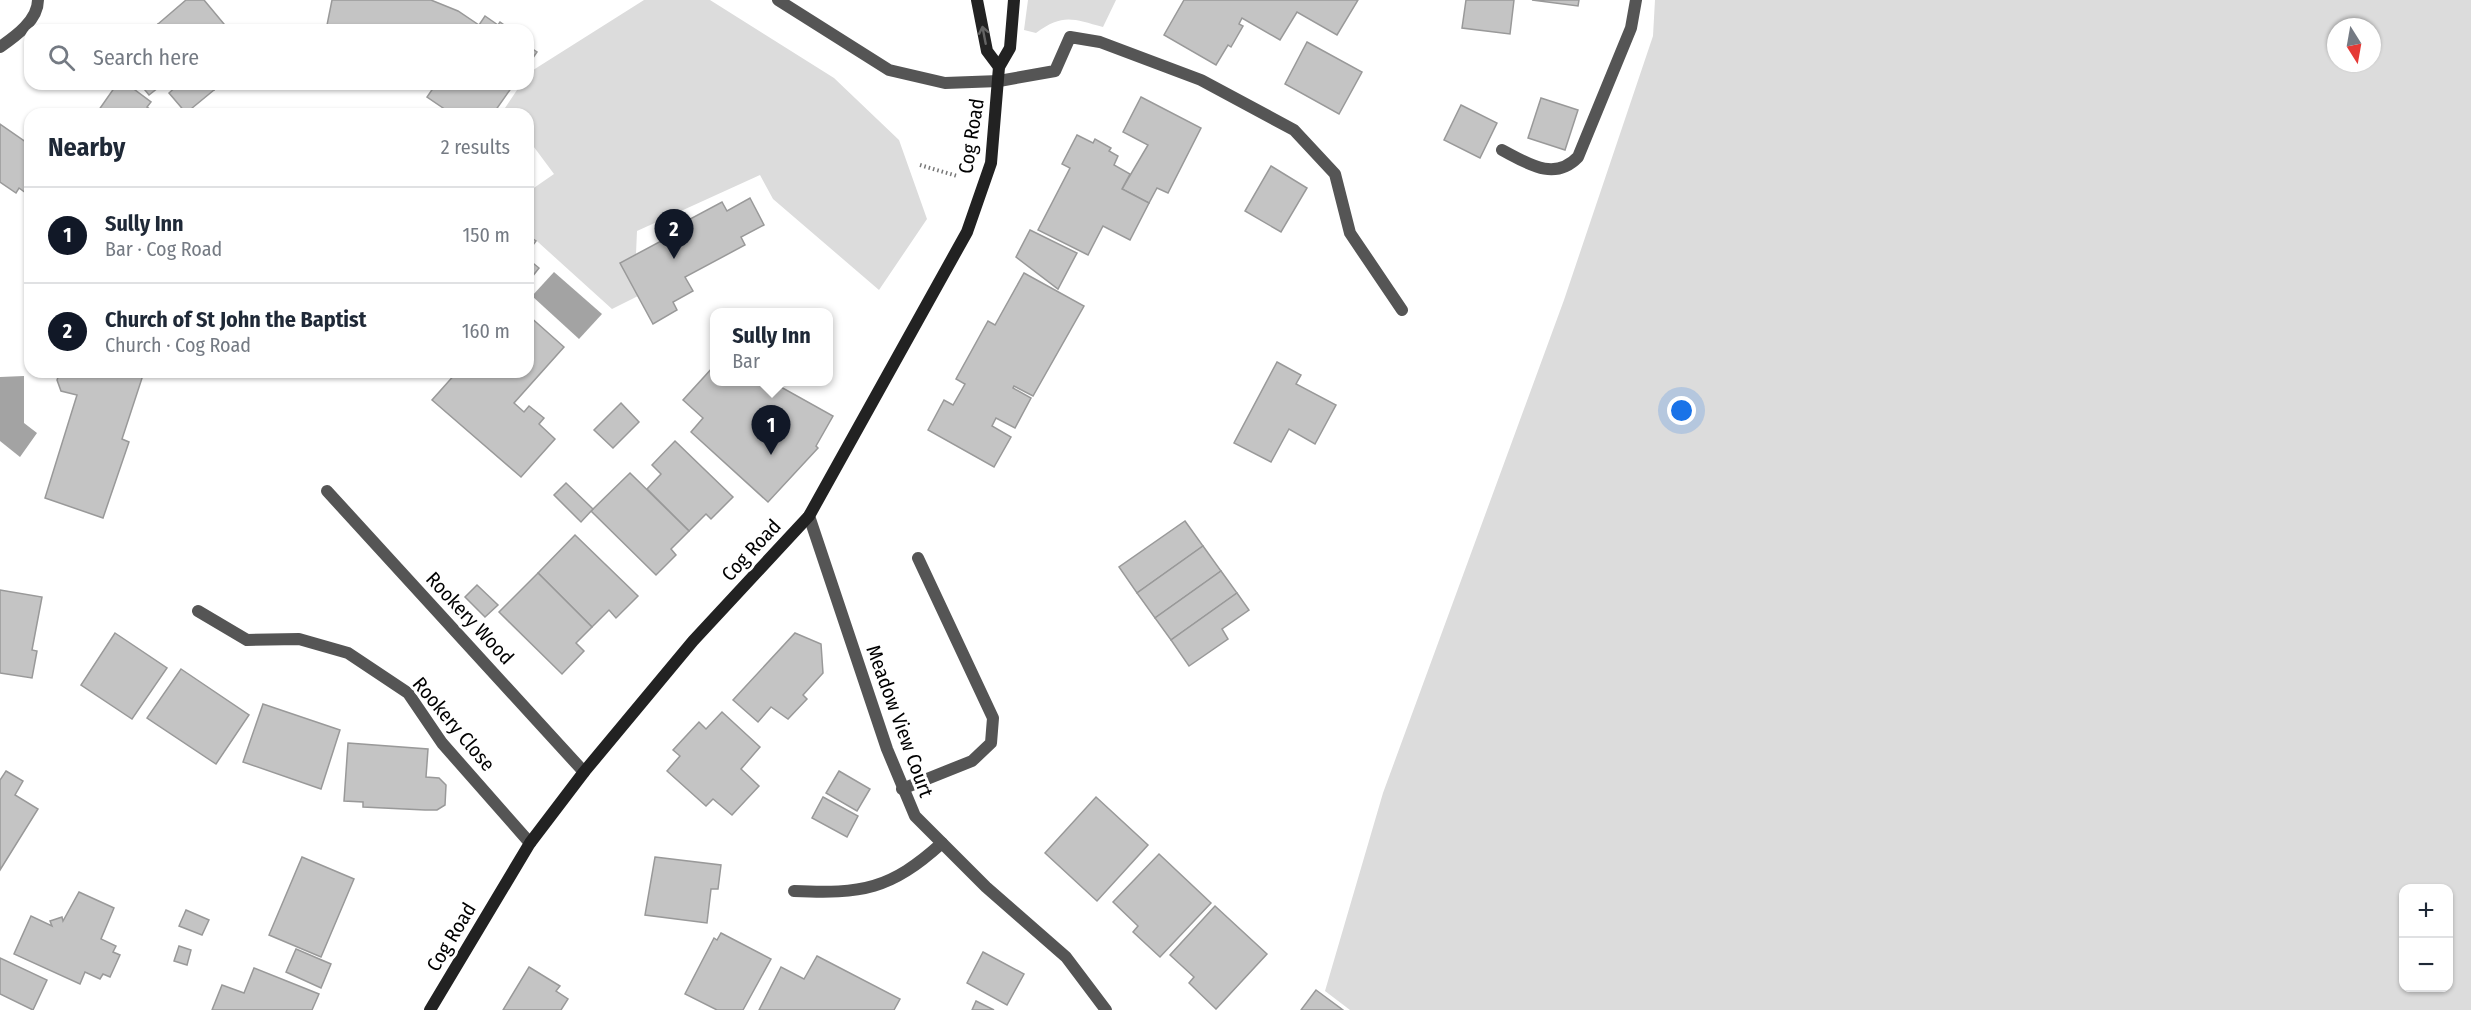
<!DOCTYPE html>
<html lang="en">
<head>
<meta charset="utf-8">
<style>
	:root { --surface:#fff; --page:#f2f2f3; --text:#1f2937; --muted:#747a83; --line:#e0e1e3; --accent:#111827 }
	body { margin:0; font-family:"Fira Sans Condensed",sans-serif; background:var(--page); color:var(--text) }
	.controls { position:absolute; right:18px; bottom:18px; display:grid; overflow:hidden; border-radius:12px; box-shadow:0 2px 4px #0004 }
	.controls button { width:54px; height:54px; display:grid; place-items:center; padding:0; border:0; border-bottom:2px solid var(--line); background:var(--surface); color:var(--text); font:30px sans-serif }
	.compass { position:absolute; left:2327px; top:18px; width:54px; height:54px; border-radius:50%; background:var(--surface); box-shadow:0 2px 4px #0004; rotate:169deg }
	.you { position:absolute; left:1682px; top:411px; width:21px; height:21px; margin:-15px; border:4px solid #fff; border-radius:50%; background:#1a73e8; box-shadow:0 0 0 9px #1a73e833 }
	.badge { display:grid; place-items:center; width:39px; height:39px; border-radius:50%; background:var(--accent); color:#fff; font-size:20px; font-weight:700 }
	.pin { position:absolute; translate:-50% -50px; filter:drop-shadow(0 2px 3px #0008) }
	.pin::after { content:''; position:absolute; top:32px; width:21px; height:18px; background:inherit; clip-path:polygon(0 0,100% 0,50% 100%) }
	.popup { position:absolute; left:710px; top:308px; width:123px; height:78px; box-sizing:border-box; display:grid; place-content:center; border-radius:12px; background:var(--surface); filter:drop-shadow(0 2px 4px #0005); font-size:20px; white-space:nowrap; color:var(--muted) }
	.popup b { font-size:22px; color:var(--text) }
	.popup::after { content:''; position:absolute; left:50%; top:100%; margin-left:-12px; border:12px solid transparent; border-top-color:var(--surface) }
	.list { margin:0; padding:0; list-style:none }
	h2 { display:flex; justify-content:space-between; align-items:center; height:78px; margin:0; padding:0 24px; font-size:26px }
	h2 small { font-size:20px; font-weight:400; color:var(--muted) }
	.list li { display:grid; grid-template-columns:39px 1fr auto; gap:18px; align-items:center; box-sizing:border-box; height:96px; padding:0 24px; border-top:2px solid var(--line) }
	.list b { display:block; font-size:22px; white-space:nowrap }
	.list p { margin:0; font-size:20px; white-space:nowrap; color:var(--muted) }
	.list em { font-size:20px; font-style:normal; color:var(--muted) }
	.icon { flex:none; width:33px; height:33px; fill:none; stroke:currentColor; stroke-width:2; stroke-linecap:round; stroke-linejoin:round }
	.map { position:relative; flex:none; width:2471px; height:1010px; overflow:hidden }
	.search { position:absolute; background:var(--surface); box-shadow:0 2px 4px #0004; left:24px; top:24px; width:510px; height:66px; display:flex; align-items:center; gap:15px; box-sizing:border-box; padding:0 21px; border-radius:18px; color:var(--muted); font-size:22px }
	.panel { position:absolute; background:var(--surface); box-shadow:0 2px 4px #0004; left:24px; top:108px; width:510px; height:270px; border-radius:18px }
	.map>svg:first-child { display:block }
</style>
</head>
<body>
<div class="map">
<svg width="2471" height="1010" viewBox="0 0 2471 1010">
	<rect width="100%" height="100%" fill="#fff"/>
	<g fill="#dcdcdc" fill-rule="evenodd">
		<polygon points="644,0 710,0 834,78 899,140 927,219 879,290 773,199 760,175 637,231 636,254 620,263 638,296 612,309 528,233 528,192 554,174 528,139 528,114 510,114 505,108 521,84 528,84 530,72"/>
		<path d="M1028,0H1116L1103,27C1073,19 1063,13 1036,33L1024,30Z"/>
		<path d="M1655,0H2471V1010H1350L1325,991L1383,793L1564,300L1653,36ZM2336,27H2372V63H2336ZM2448,888V988H2404V888Z"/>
	</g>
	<g fill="#a3a3a3">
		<polygon points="554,272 602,314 579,339 532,296"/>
		<polygon points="24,376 24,423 37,433 20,457 0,441 0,377"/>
	</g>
	<g fill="#c4c4c4" stroke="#999" stroke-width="1.5">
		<polygon points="186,0 204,0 229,30 163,30 158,24"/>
		<polygon points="332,0 431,0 458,11 479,25 485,16 498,25 500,22 511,30 416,30 404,26 403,30 326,30"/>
		<polygon points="1184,0 1358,0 1337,35 1297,12 1280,40 1242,18 1239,24 1243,26 1231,47 1228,45 1216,65 1164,35"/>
		<polygon points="1466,0 1514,0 1510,34 1462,28"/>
		<polygon points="1532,0 1579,0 1578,6"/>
		<polygon points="158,24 163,30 150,30"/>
		<polygon points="1307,42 1362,72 1339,114 1285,84"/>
		<polygon points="528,46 537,52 528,65"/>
		<polygon points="117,84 127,84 151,102 147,107 157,114 96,114"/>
		<polygon points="140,84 163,84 149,95"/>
		<polygon points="179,84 208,84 214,90 186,113 169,93"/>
		<polygon points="208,84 221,84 214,90"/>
		<polygon points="436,84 514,84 493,114 452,114 427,97"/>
		<polygon points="1141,97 1201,128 1168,193 1157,188 1149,203 1122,189 1148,145 1123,132"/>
		<polygon points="1541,98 1578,110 1565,150 1528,138"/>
		<polygon points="1461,105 1497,123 1480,158 1444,140"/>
		<polygon points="0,124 30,145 30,196 19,188 16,193 0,182"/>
		<polygon points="1077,135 1093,143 1095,139 1111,148 1109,151 1118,156 1114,165 1130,174 1122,189 1149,203 1130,240 1103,226 1088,255 1038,230 1070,168 1062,164"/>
		<polygon points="1271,166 1307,188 1281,232 1245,211"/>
		<polygon points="750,198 764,225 741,237 745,245 685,277 693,291 673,302 677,310 653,324 620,263 665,239 662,234 722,202 727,211"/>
		<polygon points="1030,230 1077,253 1058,289 1016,257"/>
		<polygon points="528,235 536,241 528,252"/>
		<polygon points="528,259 539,268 528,282"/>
		<polygon points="1024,273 1084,306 1033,396 1014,386 1013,388 1031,398 1015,428 996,418 992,426 1011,437 994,467 928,430 944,400 953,405 965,384 956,379 988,321 995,325"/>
		<polygon points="528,315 564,347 514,403 524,412 529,406 544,418 539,424 555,439 521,477 432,400 457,372 528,372"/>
		<polygon points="1277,362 1301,375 1296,384 1336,405 1315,444 1289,429 1271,462 1234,443"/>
		<polygon points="714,366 714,382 772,382 833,416 816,446 818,448 768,502 691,432 703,418 683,400"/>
		<polygon points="60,372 144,372 122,439 129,442 103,518 45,498 77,395 61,391 57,380"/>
		<polygon points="621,403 639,422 613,448 594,430"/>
		<polygon points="675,441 733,497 711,519 706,514 689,531 647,489 661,474 652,465"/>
		<polygon points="630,473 689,531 671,549 676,555 656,575 591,511"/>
		<polygon points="566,483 593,509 581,522 554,495"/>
		<polygon points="1185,521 1203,546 1137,593 1119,567"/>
		<polygon points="575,535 638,596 616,618 609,610 592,627 538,573"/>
		<polygon points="1203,546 1221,571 1155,618 1137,593"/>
		<polygon points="1221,571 1237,593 1171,640 1155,618"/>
		<polygon points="538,573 592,627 576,643 584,651 562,674 499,612"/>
		<polygon points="477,585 498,605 485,617 465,597"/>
		<polygon points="0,590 42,597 32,650 37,651 32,678 0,673"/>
		<polygon points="1237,593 1249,610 1222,629 1228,639 1189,666 1171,640"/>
		<polygon points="115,633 167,668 132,719 81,685"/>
		<polygon points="795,633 821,644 823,673 803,695 807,699 788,719 771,707 758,722 733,700"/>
		<polygon points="181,669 249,715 216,764 147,718"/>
		<polygon points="263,704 340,730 321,789 243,762"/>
		<polygon points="722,712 760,747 741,769 759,786 732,815 713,799 706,806 667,771 680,756 673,750 699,722 706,729"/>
		<polygon points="348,743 428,749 426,777 439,778 446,785 445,805 437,810 425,810 363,807 363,802 344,801"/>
		<polygon points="6,771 23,781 15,795 38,809 0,870 0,780"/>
		<polygon points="839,771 870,789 857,811 826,793"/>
		<polygon points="823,797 858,816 847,837 812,818"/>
		<polygon points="1096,797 1148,845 1097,901 1045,853"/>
		<polygon points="1159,854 1211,903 1160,957 1133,932 1138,926 1113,902"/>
		<polygon points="302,857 354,879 321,957 269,935"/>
		<polygon points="655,857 721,865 718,889 711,889 707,923 645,915"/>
		<polygon points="79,892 114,908 101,939 116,946 113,952 120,955 110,977 103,974 100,979 85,972 80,984 14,954 31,916 52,926 50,921 62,917 63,921"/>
		<polygon points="1215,906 1267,954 1216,1009 1189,983 1194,977 1170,955"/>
		<polygon points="186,910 209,920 202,935 179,926"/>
		<polygon points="721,933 771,959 743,1010 717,1010 685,994 714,938 717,940"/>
		<polygon points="179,946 191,950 187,965 174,961"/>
		<polygon points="296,949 331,964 321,988 286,972"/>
		<polygon points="983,952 1024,974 1007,1005 967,983"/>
		<polygon points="817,956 900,999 894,1010 759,1010 781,967 804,979"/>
		<polygon points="0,958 47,980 33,1010 0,994"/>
		<polygon points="529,967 560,986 556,991 568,999 561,1010 503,1010"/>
		<polygon points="254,968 319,994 312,1010 212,1010 222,985 244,993"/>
		<polygon points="1316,990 1343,1010 1301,1010"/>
		<polygon points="976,1001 994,1010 972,1010"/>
	</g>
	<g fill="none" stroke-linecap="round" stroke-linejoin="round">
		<polyline stroke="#777" stroke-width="4" stroke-dasharray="1.5 3" stroke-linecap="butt" points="920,165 957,176"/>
		<g stroke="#555" stroke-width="12">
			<polyline points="778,0 889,70 945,83 999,81 1055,71 1070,37 1100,42 1201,80 1294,130 1335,174 1350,233 1402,310"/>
			<path d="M1502,150C1527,163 1554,182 1578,157L1631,28L1636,0"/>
			<polyline points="902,789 972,761 991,743 993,718 918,558"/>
			<path d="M794,891C862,894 890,890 942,843"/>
		</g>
		<g stroke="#555" stroke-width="12">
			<path d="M0,47C16,36 38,20 38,0"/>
			<polyline points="327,491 584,772"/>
			<polyline points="809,516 887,749 915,816 986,887 1066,957 1106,1010"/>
			<polyline points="198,611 247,640 299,639 348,653 408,693 442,743 530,843"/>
		</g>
		<g stroke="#222" stroke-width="12">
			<polyline points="977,0 987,51 999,67"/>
			<polyline points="430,1010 530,843 584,772 693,641 809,516 967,232 991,163 999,67 1010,48 1014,0"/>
		</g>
	</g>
	<defs><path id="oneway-shaft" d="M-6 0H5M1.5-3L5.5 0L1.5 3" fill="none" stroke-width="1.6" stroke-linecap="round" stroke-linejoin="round" transform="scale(1.5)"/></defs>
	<use stroke="#646464" href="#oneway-shaft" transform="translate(984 35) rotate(-101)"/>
	<g text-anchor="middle" stroke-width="6" stroke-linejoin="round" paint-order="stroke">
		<g font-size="20" fill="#000" stroke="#fff">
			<text transform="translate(971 136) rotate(-81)" y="7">Cog Road</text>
			<text transform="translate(751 550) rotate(-47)" y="7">Cog Road</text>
			<text transform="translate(470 618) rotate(47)" y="7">Rookery Wood</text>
			<text transform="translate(900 721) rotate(70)" y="7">Meadow View Court</text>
			<text transform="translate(454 724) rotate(50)" y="7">Rookery Close</text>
			<text transform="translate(451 937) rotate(-59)" y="7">Cog Road</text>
		</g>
	</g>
</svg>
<div class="controls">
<button>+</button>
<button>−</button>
</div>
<svg class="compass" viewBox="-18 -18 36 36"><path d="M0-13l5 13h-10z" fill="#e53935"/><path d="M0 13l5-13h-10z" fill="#747a83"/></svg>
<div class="you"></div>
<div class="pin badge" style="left:771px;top:455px">1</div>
<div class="popup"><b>Sully Inn</b>Bar</div>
<div class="pin badge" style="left:674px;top:259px">2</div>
<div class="search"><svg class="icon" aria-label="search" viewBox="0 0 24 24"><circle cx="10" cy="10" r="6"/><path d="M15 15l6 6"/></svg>Search here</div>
<section class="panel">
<h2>Nearby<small>2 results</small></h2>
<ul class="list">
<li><span class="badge">1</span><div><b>Sully Inn</b><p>Bar · Cog Road</p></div><em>150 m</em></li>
<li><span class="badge">2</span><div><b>Church of St John the Baptist</b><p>Church · Cog Road</p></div><em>160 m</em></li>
</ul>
</section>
</div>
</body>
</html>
